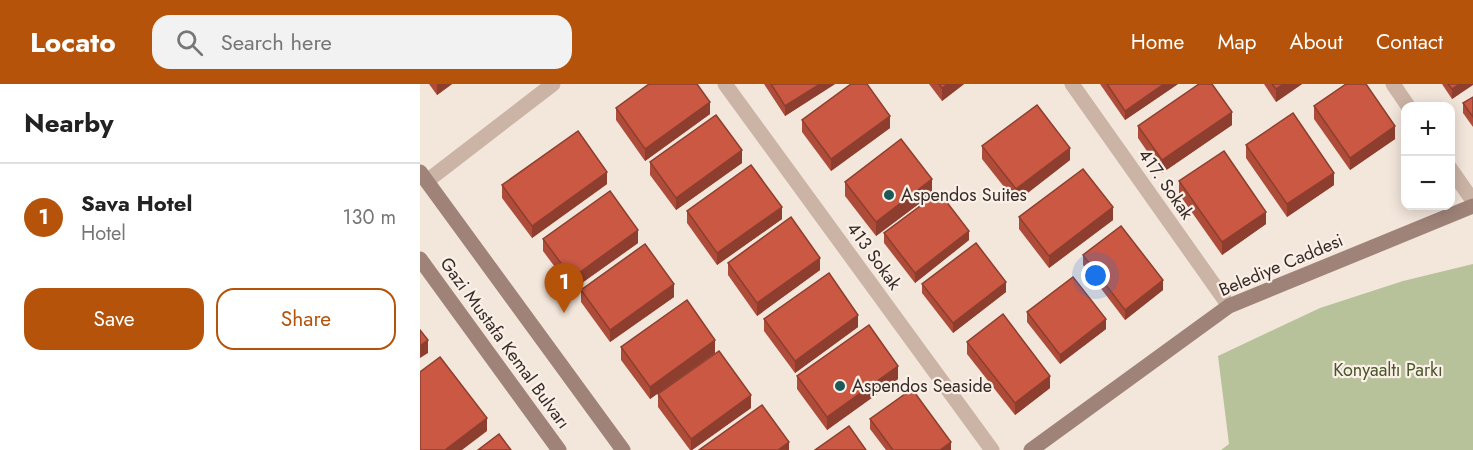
<!DOCTYPE html>
<html lang="en">
<head>
<meta charset="utf-8">
<style>
	:root { --surface:#fff; --page:#f2f2f2; --text:#222; --muted:#767676; --line:#e0e0e0; --accent:#b45309 }
	body { margin:0; font-family:Jost,sans-serif; background:var(--page); color:var(--text) }
	.controls { position:absolute; right:18px; top:18px; display:grid; overflow:hidden; border-radius:12px; box-shadow:0 3px 15px #0003 }
	.controls button { width:54px; height:54px; display:grid; place-items:center; padding:0; border:0; border-bottom:2px solid var(--line); background:var(--surface); color:var(--text); font:30px sans-serif }
	.you { position:absolute; left:676px; top:192px; width:21px; height:21px; margin:-15px; border:4px solid #fff; border-radius:50%; background:#1a73e8; box-shadow:0 0 0 9px #1a73e833 }
	.badge { display:grid; place-items:center; width:39px; height:39px; border-radius:50%; background:var(--accent); color:#fff; font-size:20px; font-weight:700 }
	.pin { position:absolute; translate:-50% -50px; filter:drop-shadow(0 2px 3px #0008) }
	.pin::after { content:''; position:absolute; top:32px; width:21px; height:18px; background:inherit; clip-path:polygon(0 0,100% 0,50% 100%) }
	.list { margin:0; padding:0; list-style:none }
	h2 { display:flex; justify-content:space-between; align-items:center; height:78px; margin:0; padding:0 24px; font-size:26px }
	h2 small { font-size:20px; font-weight:400; color:var(--muted) }
	.list li { display:grid; grid-template-columns:39px 1fr auto; gap:18px; align-items:center; box-sizing:border-box; height:108px; padding:0 24px; border-top:2px solid var(--line) }
	.list b { display:block; font-size:22px; white-space:nowrap }
	.list p { margin:0; font-size:20px; white-space:nowrap; color:var(--muted) }
	.list em { font-size:20px; font-style:normal; color:var(--muted) }
	.actions { display:flex; gap:12px; padding:18px 24px }
	.actions a { flex:1; padding:14px 0; border:2px solid var(--accent); border-radius:18px; text-align:center; font-size:21px; color:var(--accent) }
	.actions .main { background:var(--accent); color:#fff }
	.icon { flex:none; width:33px; height:33px; fill:none; stroke:currentColor; stroke-width:2; stroke-linecap:round; stroke-linejoin:round }
	.map { position:relative; flex:none; width:1053px; height:366px; overflow:hidden }
	header { display:flex; align-items:center; gap:36px; box-sizing:border-box; height:84px; padding:0 30px; background:var(--accent); color:#fff }
	header strong { font-size:28px }
	nav { display:flex; gap:33px; margin-inline-start:auto; font-size:21px }
	.search { width:420px; height:54px; background:var(--page); display:flex; align-items:center; gap:15px; box-sizing:border-box; padding:0 21px; border-radius:18px; color:var(--muted); font-size:22px }
	main { display:flex }
	aside { flex:1; background:var(--surface) }
	.map>svg:first-child { display:block }
</style>
</head>
<body>
<header>
<strong>Locato</strong>
<div class="search"><svg class="icon" aria-label="search" viewBox="0 0 24 24"><circle cx="10" cy="10" r="6"/><path d="M15 15l6 6"/></svg>Search here</div>
<nav><a>Home</a><a>Map</a><a>About</a><a>Contact</a></nav>
</header>
<main>
<aside>
<h2>Nearby<small></small></h2>
<ul class="list">
<li><span class="badge">1</span><div><b>Sava Hotel</b><p>Hotel</p></div><em>130 m</em></li>
</ul>
<div class="actions"><a class="main">Save</a><a>Share</a></div>
</aside>
<div class="map">
<svg width="1053" height="366" viewBox="0 0 1053 366">
	<rect width="100%" height="100%" fill="#f3e6db"/>
	<polygon fill="#b8c29a" points="1053,180 1053,366 801,366 809,360 798,272 900,224 983,197"/>
	<g fill="none" stroke-linecap="round" stroke-linejoin="round">
		<g stroke="#cbb4a6" stroke-width="15">
			<polyline points="305,0 572,366"/>
			<polyline points="652,0 809,222"/>
			<polyline points="973,0 988,22"/>
			<polyline points="1030,84 1053,117"/>
			<polyline points="7,97 133,0"/>
		</g>
		<g stroke="#9f8378" stroke-width="15">
			<polyline points="0,88 203,366"/>
			<polyline points="0,175 139,366"/>
			<polyline points="611,366 809,222 1053,122"/>
		</g>
	</g>
	<g fill="#ae4c39">
		<polygon points="9,0 32,0 17,11"/>
		<polygon points="344,0 415,0 365,32"/>
		<polygon points="509,0 544,0 522,17"/>
		<polygon points="680,0 758,0 705,36"/>
		<polygon points="844,0 882,0 856,18"/>
		<polygon points="1022,0 1053,0 1032,15"/>
		<polygon points="1053,13 1053,43 1043,29 1043,19"/>
		<polygon points="894,22 975,55 930,86 894,35"/>
		<polygon points="196,24 290,30 225,77 196,36"/>
		<polygon points="382,36 470,44 411,87 382,48"/>
		<polygon points="812,41 742,89 718,54 718,42"/>
		<polygon points="826,61 914,101 867,133 826,74"/>
		<polygon points="562,62 650,76 596,118 562,75"/>
		<polygon points="230,78 322,79 256,126 230,91"/>
		<polygon points="759,97 846,140 802,171 759,110"/>
		<polygon points="425,98 512,110 456,152 425,112"/>
		<polygon points="187,100 112,154 82,114 82,101"/>
		<polygon points="267,127 362,135 297,181 267,139"/>
		<polygon points="599,133 693,136 629,184 599,145"/>
		<polygon points="464,149 549,156 495,199 464,159"/>
		<polygon points="123,155 218,159 152,206 123,167"/>
		<polygon points="663,171 743,206 705,236 663,181"/>
		<polygon points="308,179 400,186 337,232 308,191"/>
		<polygon points="502,200 586,208 533,249 502,209"/>
		<polygon points="161,206 254,213 190,258 161,218"/>
		<polygon points="607,228 686,245 640,280 607,238"/>
		<polygon points="344,235 438,243 375,289 344,247"/>
		<polygon points="547,258 630,304 595,331 547,270"/>
		<polygon points="201,263 295,269 230,315 201,276"/>
		<polygon points="377,292 478,295 407,346 377,305"/>
		<polygon points="238,310 331,324 272,366 270,366 238,323"/>
		<polygon points="450,335 531,366 466,366 450,345"/>
	</g>
	<g fill="#8d3e2e">
		<polygon points="17,0 32,0 17,11"/>
		<polygon points="400,0 415,0 365,32 365,22"/>
		<polygon points="528,0 544,0 522,17 522,4"/>
		<polygon points="744,0 758,0 705,36 705,27"/>
		<polygon points="864,0 882,0 856,18 856,5"/>
		<polygon points="1040,0 1053,0 1053,1 1032,15 1032,5"/>
		<polygon points="290,18 290,30 225,77 225,65"/>
		<polygon points="812,28 812,41 742,89 742,76"/>
		<polygon points="470,32 470,44 411,87 411,75"/>
		<polygon points="975,42 975,55 930,86 930,74"/>
		<polygon points="650,64 650,76 596,118 596,105"/>
		<polygon points="322,66 322,79 256,126 256,114"/>
		<polygon points="187,88 187,100 112,154 112,142"/>
		<polygon points="914,89 914,101 867,133 867,120"/>
		<polygon points="512,95 512,110 456,152 456,138"/>
		<polygon points="362,123 362,135 297,181 297,169"/>
		<polygon points="693,123 693,136 629,184 629,172"/>
		<polygon points="846,128 846,140 802,171 802,158"/>
		<polygon points="218,146 218,159 152,206 152,194"/>
		<polygon points="549,147 549,156 495,199 495,189"/>
		<polygon points="400,174 400,186 337,232 337,219"/>
		<polygon points="743,196 743,206 705,236 705,226"/>
		<polygon points="586,198 586,208 533,249 533,239"/>
		<polygon points="254,200 254,213 190,258 190,246"/>
		<polygon points="438,231 438,243 375,289 375,277"/>
		<polygon points="686,235 686,245 640,280 640,271"/>
		<polygon points="8,256 8,269 0,274 0,262"/>
		<polygon points="295,256 295,269 230,315 230,303"/>
		<polygon points="478,282 478,295 407,346 407,333"/>
		<polygon points="630,292 630,304 595,331 595,319"/>
		<polygon points="331,311 331,324 272,366 271,366 271,355"/>
		<polygon points="67,334 67,347 42,366 25,366"/>
		<polygon points="369,358 369,366 358,366"/>
		<polygon points="531,358 531,366 520,366"/>
	</g>
	<g fill="#ca5842" stroke="#8d3e2e" stroke-width="1.5">
		<polygon points="229,0 277,0 290,18 225,65 196,24"/>
		<polygon points="351,0 400,0 365,22"/>
		<polygon points="431,0 447,0 470,32 411,75 382,36"/>
		<polygon points="519,0 528,0 522,4"/>
		<polygon points="687,0 744,0 705,27"/>
		<polygon points="779,0 792,0 812,28 742,76 718,42"/>
		<polygon points="852,0 864,0 856,5"/>
		<polygon points="926,0 946,0 975,42 930,74 894,22"/>
		<polygon points="1028,0 1040,0 1032,5"/>
		<polygon points="1053,13 1053,33 1043,19"/>
		<polygon points="617,21 650,64 596,105 562,62"/>
		<polygon points="873,29 914,89 867,120 826,61"/>
		<polygon points="296,31 322,66 256,114 230,78"/>
		<polygon points="158,47 187,88 112,142 82,101"/>
		<polygon points="481,55 512,95 456,138 425,98"/>
		<polygon points="804,67 846,128 802,158 759,97"/>
		<polygon points="331,81 362,123 297,169 267,127"/>
		<polygon points="663,85 693,123 629,172 599,133"/>
		<polygon points="190,107 218,146 152,194 123,155"/>
		<polygon points="519,108 549,147 495,189 464,149"/>
		<polygon points="371,133 400,174 337,219 308,179"/>
		<polygon points="701,142 743,196 705,226 663,171"/>
		<polygon points="556,159 586,198 533,239 502,200"/>
		<polygon points="225,160 254,200 190,246 161,206"/>
		<polygon points="409,189 438,231 375,277 344,235"/>
		<polygon points="653,193 686,235 640,271 607,228"/>
		<polygon points="267,216 295,256 230,303 201,263"/>
		<polygon points="583,230 630,292 595,319 547,258"/>
		<polygon points="449,241 478,282 407,333 377,292"/>
		<polygon points="0,246 8,256 0,262"/>
		<polygon points="299,267 331,311 271,355 238,310"/>
		<polygon points="20,273 67,334 25,366 0,366 0,288"/>
		<polygon points="492,305 531,358 520,366 473,366 450,335"/>
		<polygon points="342,321 369,358 358,366 279,366"/>
		<polygon points="429,342 446,366 395,366"/>
		<polygon points="79,350 91,366 58,366"/>
	</g>
	<g fill="#1c5a59" stroke="#faf0e8" stroke-width="2">
		<circle cx="469" cy="111" r="6"/>
		<circle cx="420" cy="302" r="6"/>
	</g>
	<g text-anchor="middle" stroke-width="4.5" stroke-linejoin="round" paint-order="stroke">
		<g font-size="18" fill="#372b27" stroke="#faf0e8">
			<text transform="translate(746 100) rotate(55)" y="6">417. Sokak</text>
			<text transform="translate(454 172) rotate(54)" y="6">413 Sokak</text>
			<text transform="translate(861 181) rotate(-23)" y="6">Belediye Caddesi</text>
			<text transform="translate(85 259) rotate(54)" y="6">Gazi Mustafa Kemal Bulvarı</text>
		</g>
		<g font-size="18" fill="#372b27" stroke="#faf0e8" text-anchor="start">
			<text x="481" y="117">Aspendos Suites</text>
			<text x="432" y="308">Aspendos Seaside</text>
		</g>
		<g font-size="18" fill="#4a562a" stroke="#faf0e8">
			<text x="968" y="292">Konyaaltı Parkı</text>
		</g>
	</g>
</svg>
<div class="controls">
<button>+</button>
<button>−</button>
</div>
<div class="you"></div>
<div class="pin badge" style="left:144px;top:229px">1</div>
</div>
</main>
</body>
</html>
